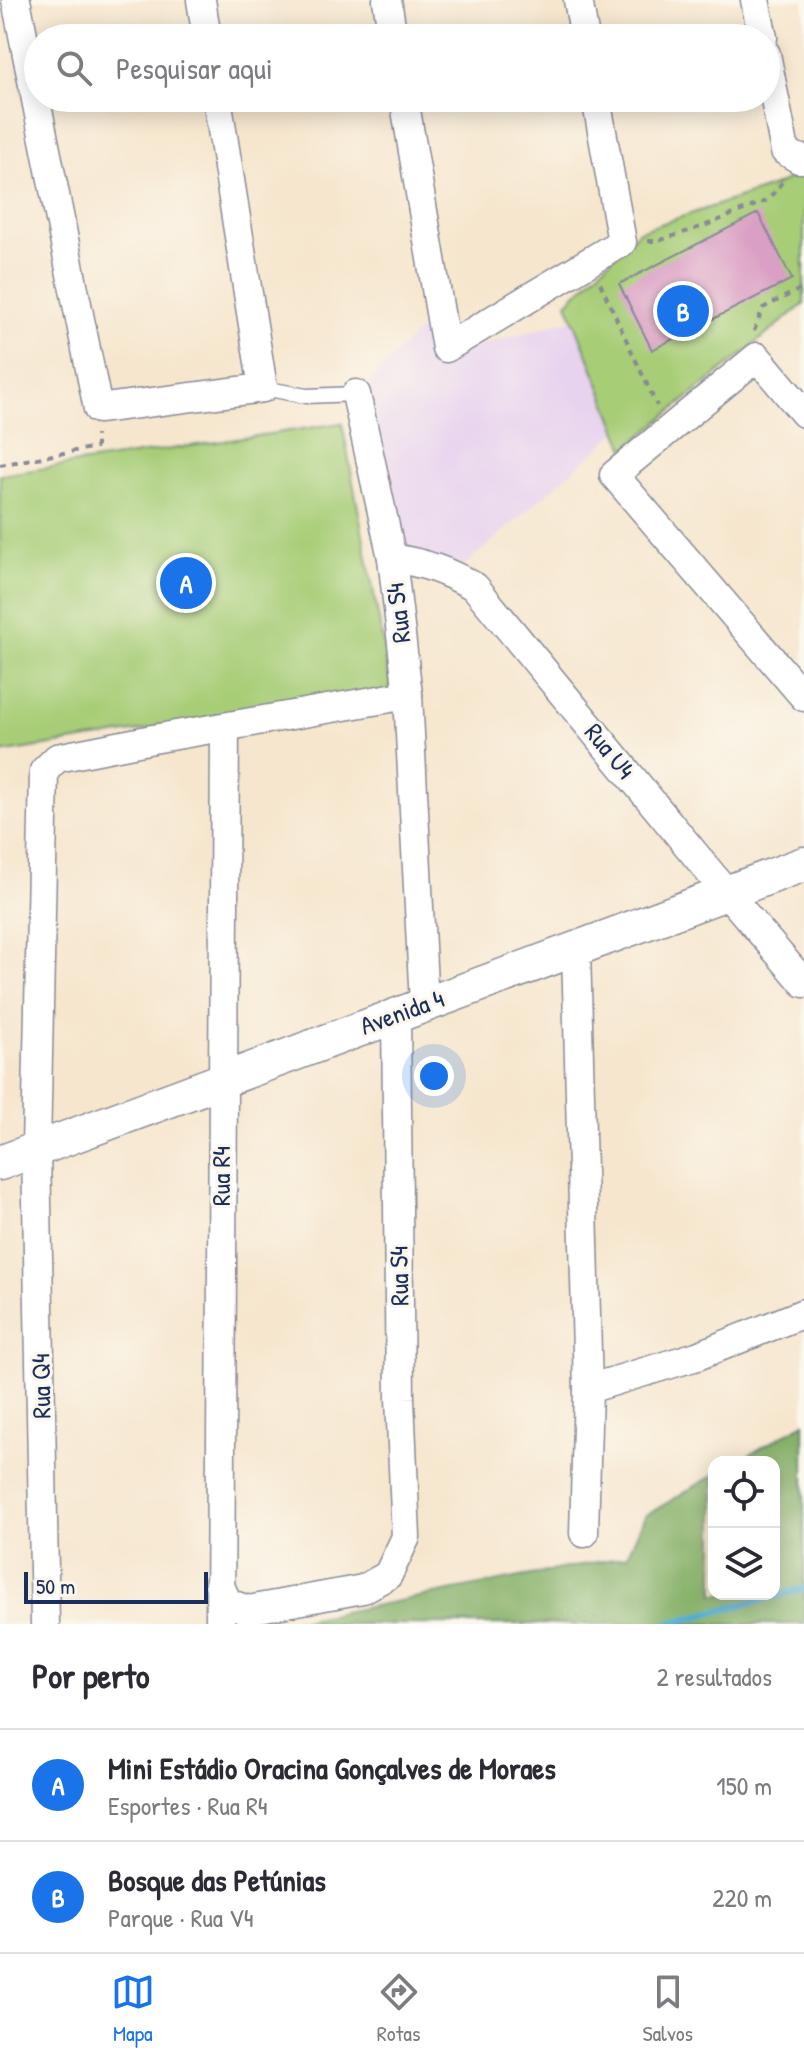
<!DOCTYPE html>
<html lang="pt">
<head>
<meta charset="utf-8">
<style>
	:root { --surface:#fff; --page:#f7f7f7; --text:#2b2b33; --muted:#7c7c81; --line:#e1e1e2; --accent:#1a73e8 }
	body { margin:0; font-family:"Patrick Hand",sans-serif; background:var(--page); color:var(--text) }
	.controls { position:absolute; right:24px; bottom:24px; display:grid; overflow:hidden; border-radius:16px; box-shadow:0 4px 20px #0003 }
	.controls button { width:72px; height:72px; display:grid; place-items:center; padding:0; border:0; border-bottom:2px solid var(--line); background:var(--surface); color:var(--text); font:40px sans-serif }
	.scale { position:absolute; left:24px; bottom:20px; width:184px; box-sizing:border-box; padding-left:8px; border:4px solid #1b2f5e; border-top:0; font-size:22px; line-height:28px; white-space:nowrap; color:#1b2f5e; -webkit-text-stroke:6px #fbf7ec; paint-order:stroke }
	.you { position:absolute; left:434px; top:1076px; width:28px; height:28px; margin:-20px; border:6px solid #fff; border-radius:50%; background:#1a73e8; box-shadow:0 0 0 12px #1a73e833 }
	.badge { display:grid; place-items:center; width:52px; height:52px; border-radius:50%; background:var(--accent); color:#fff; font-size:26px; font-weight:700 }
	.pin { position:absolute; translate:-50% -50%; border:4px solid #fff; box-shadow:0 2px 8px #0006 }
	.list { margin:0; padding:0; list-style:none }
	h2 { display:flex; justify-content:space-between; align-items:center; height:104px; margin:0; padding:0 32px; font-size:34px }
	h2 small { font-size:26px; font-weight:400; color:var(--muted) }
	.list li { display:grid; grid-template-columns:52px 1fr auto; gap:24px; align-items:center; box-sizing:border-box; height:112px; padding:0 32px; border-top:2px solid var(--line) }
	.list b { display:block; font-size:30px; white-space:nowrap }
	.list p { margin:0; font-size:26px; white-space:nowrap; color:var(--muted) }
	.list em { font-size:26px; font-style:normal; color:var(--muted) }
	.icon { flex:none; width:44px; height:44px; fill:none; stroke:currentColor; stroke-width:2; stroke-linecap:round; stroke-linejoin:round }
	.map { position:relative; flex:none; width:804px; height:1624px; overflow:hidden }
	.search { position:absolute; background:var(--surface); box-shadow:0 4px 20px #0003; left:24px; right:24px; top:24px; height:88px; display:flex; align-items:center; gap:20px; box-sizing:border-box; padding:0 28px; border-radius:44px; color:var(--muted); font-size:30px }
	.sheet { height:328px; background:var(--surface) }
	nav { display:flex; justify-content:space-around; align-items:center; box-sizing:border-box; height:112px; border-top:2px solid var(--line); background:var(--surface); font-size:22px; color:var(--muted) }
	nav a { display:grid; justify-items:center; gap:4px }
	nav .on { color:var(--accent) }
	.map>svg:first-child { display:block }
</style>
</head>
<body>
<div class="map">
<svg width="804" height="1624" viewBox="0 0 804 1624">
	<rect width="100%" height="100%" fill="#fbf7ec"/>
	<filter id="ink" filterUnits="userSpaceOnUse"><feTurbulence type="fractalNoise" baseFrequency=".0125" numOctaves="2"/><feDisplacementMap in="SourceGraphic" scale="16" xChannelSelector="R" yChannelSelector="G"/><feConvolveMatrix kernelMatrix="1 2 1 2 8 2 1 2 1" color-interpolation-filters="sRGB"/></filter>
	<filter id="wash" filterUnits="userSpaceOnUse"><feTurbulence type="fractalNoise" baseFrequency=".006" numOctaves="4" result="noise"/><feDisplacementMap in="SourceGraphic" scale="32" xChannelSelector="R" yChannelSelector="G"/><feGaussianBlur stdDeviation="1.8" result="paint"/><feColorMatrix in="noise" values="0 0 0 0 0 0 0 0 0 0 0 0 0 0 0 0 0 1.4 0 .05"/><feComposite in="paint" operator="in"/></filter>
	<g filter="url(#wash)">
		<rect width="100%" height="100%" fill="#f6e6ce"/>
		<polygon fill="#e7d2ef" points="573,319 618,431 465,565 400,550 369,382 427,322 442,357"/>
		<g fill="#a7cd77" stroke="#617e6a" stroke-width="2">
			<polygon points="804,172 804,304 625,449 567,303 639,231 774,186"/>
			<polygon points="342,423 392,691 0,753 0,475"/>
		</g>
		<polygon fill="#85b068" stroke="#507063" stroke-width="2" points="804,1423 804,1624 282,1624 627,1556 645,1516 714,1475 714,1594 774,1594 774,1462 737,1462"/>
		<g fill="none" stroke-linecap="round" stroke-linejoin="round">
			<polyline stroke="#4caacb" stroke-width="7" points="666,1624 804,1589"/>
		</g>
		<g id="blocks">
			<polygon fill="#da9fc4" points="758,213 792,279 652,350 619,284"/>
		</g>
	</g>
	<g filter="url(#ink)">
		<use href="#blocks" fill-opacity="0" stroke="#888a96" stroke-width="2"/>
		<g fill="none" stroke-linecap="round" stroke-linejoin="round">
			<defs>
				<polyline id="service" points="263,388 306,396 356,394"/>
				<g id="minor">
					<polyline points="16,0 98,409 263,388 217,98"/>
					<polyline points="201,0 207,38"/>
					<polyline points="387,0 393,38"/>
					<polyline points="578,0 585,38"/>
					<polyline points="755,0 763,38"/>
					<polyline points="766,54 785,151 799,159 804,159"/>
					<polyline points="404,98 446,348 622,242 596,98"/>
					<polyline points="356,394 392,558 408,695 424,1004"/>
					<polyline points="804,413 757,357 614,475 804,697"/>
					<path d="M392,558C425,563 447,571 475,587L726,892L804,983"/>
					<polyline points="576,950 588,1389 584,1533"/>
					<polyline points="588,1389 697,1356 804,1313"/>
					<polyline points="219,1584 228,1603 248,1610 363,1589 388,1575 406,1537 400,1398 396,1015"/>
					<polyline points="45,1624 36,1149 44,771 57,758 153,739 408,695"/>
					<polyline points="220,1624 225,727"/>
				</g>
				<polyline id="tertiary" points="0,1163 804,864"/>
			</defs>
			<use href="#service" stroke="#888a96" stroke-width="17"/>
			<use href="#minor" stroke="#888a96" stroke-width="31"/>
			<use href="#tertiary" stroke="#888a96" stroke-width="37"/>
			<g stroke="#888a96" stroke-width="4" stroke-dasharray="6 6" stroke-linecap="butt">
				<polyline points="648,241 658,241 704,226 768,200 783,181"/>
				<polyline points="600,283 657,406"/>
				<polyline points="754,331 763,308 804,287"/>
				<polyline points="0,465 96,447 96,435"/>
			</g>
			<use href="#service" stroke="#fff" stroke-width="14"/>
			<use href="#minor" stroke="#fff" stroke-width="28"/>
			<use href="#tertiary" stroke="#fff" stroke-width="34"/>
		</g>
	</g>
	<g text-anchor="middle" stroke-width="6" stroke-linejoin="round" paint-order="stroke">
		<g font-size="26" fill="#1b2f5e" stroke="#fbf7ec">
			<text transform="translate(398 613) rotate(-97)" y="9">Rua S4</text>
			<text transform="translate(610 751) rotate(51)" y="9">Rua U4</text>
			<text transform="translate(402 1012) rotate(-20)" y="9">Avenida 4</text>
			<text transform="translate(221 1176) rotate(-90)" y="9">Rua R4</text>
			<text transform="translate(399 1276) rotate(-91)" y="9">Rua S4</text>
			<text transform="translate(41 1386) rotate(-91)" y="9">Rua Q4</text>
		</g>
	</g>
</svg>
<div class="controls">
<button><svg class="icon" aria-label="locate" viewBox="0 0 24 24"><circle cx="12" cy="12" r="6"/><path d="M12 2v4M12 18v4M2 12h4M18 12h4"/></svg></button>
<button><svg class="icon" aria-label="layers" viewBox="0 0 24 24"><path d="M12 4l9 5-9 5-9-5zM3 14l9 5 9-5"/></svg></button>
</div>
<div class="scale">50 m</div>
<div class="you"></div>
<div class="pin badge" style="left:186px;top:583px">A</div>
<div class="pin badge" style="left:683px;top:311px">B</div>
<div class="search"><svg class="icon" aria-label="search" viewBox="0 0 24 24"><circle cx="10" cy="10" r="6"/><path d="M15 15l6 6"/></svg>Pesquisar aqui</div>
</div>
<section class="sheet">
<h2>Por perto<small>2 resultados</small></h2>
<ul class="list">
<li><span class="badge">A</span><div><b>Mini Estádio Oracina Gonçalves de Moraes</b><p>Esportes · Rua R4</p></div><em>150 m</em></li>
<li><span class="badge">B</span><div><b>Bosque das Petúnias</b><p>Parque · Rua V4</p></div><em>220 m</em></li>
</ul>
</section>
<nav>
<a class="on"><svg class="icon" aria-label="map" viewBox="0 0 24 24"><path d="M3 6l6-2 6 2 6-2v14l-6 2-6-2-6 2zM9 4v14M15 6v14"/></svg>Mapa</a>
<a><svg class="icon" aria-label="directions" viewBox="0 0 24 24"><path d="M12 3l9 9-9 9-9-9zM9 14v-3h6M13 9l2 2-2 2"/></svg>Rotas</a>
<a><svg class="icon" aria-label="saved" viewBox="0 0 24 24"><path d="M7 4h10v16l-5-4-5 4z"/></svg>Salvos</a>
</nav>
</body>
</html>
